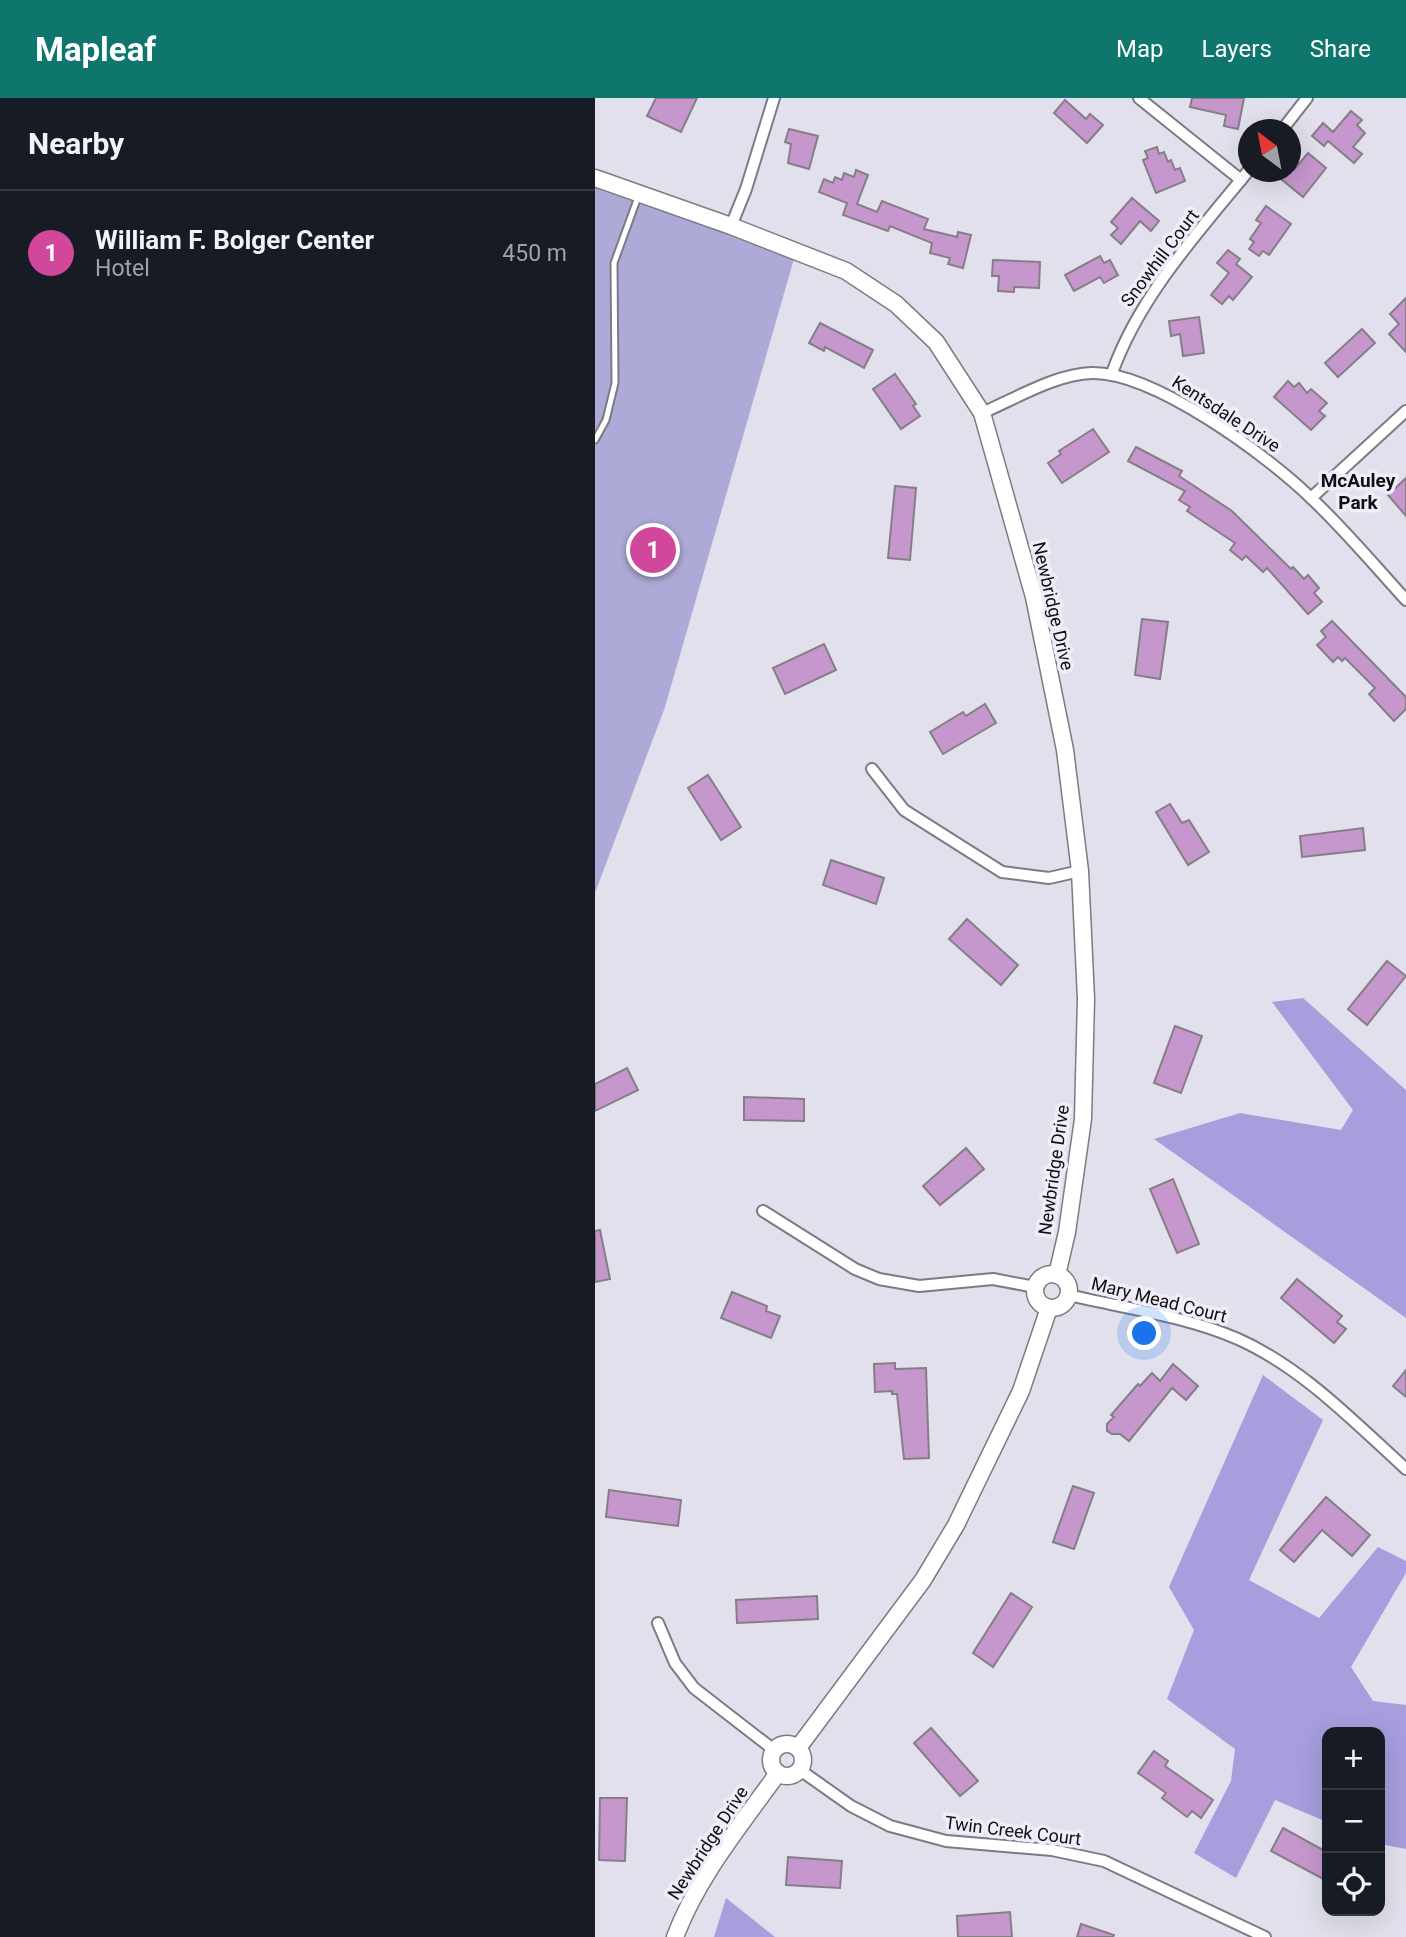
<!DOCTYPE html>
<html lang="en">
<head>
<meta charset="utf-8">
<style>
	:root { --surface:#171b24; --page:#20242c; --text:#f1f3f6; --muted:#9ea1a6; --line:#363941; --accent:#0f766e }
	body { margin:0; font-family:Roboto,sans-serif; background:var(--page); color:var(--text) }
	.controls { position:absolute; right:21px; bottom:21px; display:grid; overflow:hidden; border-radius:14px; box-shadow:0 7px 28px #0002 }
	.controls button { width:63px; height:63px; display:grid; place-items:center; padding:0; border:0; border-bottom:2px solid var(--line); background:var(--surface); color:var(--text); font:35px sans-serif }
	.compass { position:absolute; left:643px; top:21px; width:63px; height:63px; border-radius:50%; background:var(--surface); box-shadow:0 7px 28px #0002; rotate:328deg }
	.you { position:absolute; left:550px; top:1236px; width:24px; height:24px; margin:-18px; border:5px solid #fff; border-radius:50%; background:#1a73e8; box-shadow:0 0 0 10px #1a73e833 }
	.badge { display:grid; place-items:center; width:46px; height:46px; border-radius:50%; background:var(--accent); color:#fff; font-size:23px; font-weight:700 }
	.pin { position:absolute; translate:-50% -50%; border:4px solid #fff; box-shadow:0 2px 7px #0006 }
	.list { margin:0; padding:0; list-style:none }
	h2 { display:flex; justify-content:space-between; align-items:center; height:91px; margin:0; padding:0 28px; font-size:30px }
	h2 small { font-size:23px; font-weight:400; color:var(--muted) }
	.list li { display:grid; grid-template-columns:46px 1fr auto; gap:21px; align-items:center; box-sizing:border-box; height:126px; padding:0 28px; border-top:2px solid var(--line) }
	.list b { display:block; font-size:26px; white-space:nowrap }
	.list p { margin:0; font-size:23px; white-space:nowrap; color:var(--muted) }
	.list em { font-size:23px; font-style:normal; color:var(--muted) }
	.icon { flex:none; width:38px; height:38px; fill:none; stroke:currentColor; stroke-width:2; stroke-linecap:round; stroke-linejoin:round }
	.map { position:relative; flex:none; width:811px; height:1839px; overflow:hidden }
	header { display:flex; align-items:center; gap:42px; box-sizing:border-box; height:98px; padding:0 35px; background:var(--accent); color:#fff }
	header strong { font-size:33px }
	nav { display:flex; gap:38px; margin-inline-start:auto; font-size:24px }
	main { display:flex }
	aside { flex:1; background:var(--surface) }
	.map>svg:first-child { display:block }
</style>
</head>
<body>
<header>
<strong>Mapleaf</strong>
<nav><a>Map</a><a>Layers</a><a>Share</a></nav>
</header>
<main>
<aside>
<h2>Nearby<small></small></h2>
<ul class="list">
<li><span class="badge" style="background:#d1479c">1</span><div><b>William F. Bolger Center</b><p>Hotel</p></div><em>450 m</em></li>
</ul>
</aside>
<div class="map">
<svg width="811" height="1839" viewBox="0 0 811 1839">
	<rect width="100%" height="100%" fill="#e1e0ec"/>
	<polygon fill="#aeaad7" points="0,74 201,154 70,609 0,795"/>
	<g fill="#a69edd">
		<polygon points="708,900 811,992 811,1220 559,1041 645,1015 746,1032 758,1012 677,904"/>
		<polygon points="668,1277 728,1322 654,1482 724,1520 783,1449 811,1463 811,1475 756,1569 778,1603 811,1607 811,1751 785,1746 785,1634 732,1634 732,1724 680,1702 641,1780 599,1755 636,1683 640,1651 572,1601 599,1532 574,1489"/>
		<polygon points="131,1800 180,1839 119,1839"/>
	</g>
	<g fill="#c697cc" stroke="#867e87" stroke-width="2">
		<polygon points="61,0 102,0 86,34 52,18"/>
		<polygon points="597,0 649,0 643,31 629,28 631,17 595,9"/>
		<polygon points="470,2 491,21 495,16 508,27 492,45 459,15"/>
		<polygon points="756,13 767,22 762,27 770,35 758,49 767,56 759,65 733,43 729,48 717,38 728,25 738,34"/>
		<polygon points="194,31 223,38 214,71 193,65 196,46 190,44"/>
		<polygon points="562,49 564,56 569,54 573,64 576,62 580,72 585,70 590,83 561,95 548,62 553,60 550,53"/>
		<polygon points="713,55 731,70 708,99 686,81 696,74 696,69 699,72"/>
		<polygon points="261,72 273,77 262,106 282,114 287,103 333,121 329,131 362,139 363,134 376,137 368,170 353,166 355,160 335,155 337,145 295,128 293,133 248,117 252,105 224,94 229,81 238,85 240,79 247,82 249,75 259,79"/>
		<polygon points="537,100 564,123 556,133 545,123 526,146 516,137 523,130 516,124"/>
		<polygon points="671,108 696,126 674,157 668,153 664,158 654,151 659,144 655,141 666,125 661,122"/>
		<polygon points="633,152 645,161 641,166 657,179 638,202 634,198 627,206 616,197 634,175 622,165"/>
		<polygon points="505,158 509,165 515,162 523,177 509,185 505,179 479,193 470,177"/>
		<polygon points="398,162 445,164 444,190 419,189 419,194 403,193 404,178 397,178"/>
		<polygon points="811,200 811,254 794,236 804,226 795,216"/>
		<polygon points="604,219 609,255 588,258 585,236 576,238 574,223"/>
		<polygon points="225,225 278,252 269,270 230,249 229,253 214,245"/>
		<polygon points="767,231 780,245 743,279 730,265"/>
		<polygon points="300,276 321,306 318,308 325,318 306,331 278,291"/>
		<polygon points="693,283 699,289 704,285 712,295 716,291 732,305 724,313 730,318 716,332 679,299"/>
		<polygon points="498,331 514,354 467,385 453,365 466,356 464,353"/>
		<polygon points="541,349 587,373 584,378 637,413 696,471 698,469 709,481 713,477 724,490 719,495 727,504 713,516 672,470 668,474 651,458 647,462 635,452 640,445 592,413 595,409 584,402 590,393 533,363"/>
		<polygon points="811,380 811,418 793,397"/>
		<polygon points="300,388 321,390 315,462 293,460"/>
		<polygon points="547,521 573,524 565,581 540,577"/>
		<polygon points="737,523 811,599 811,611 799,623 774,596 780,590 750,560 747,563 743,559 738,564 722,547 731,539 726,533"/>
		<polygon points="229,546 241,572 190,596 178,570"/>
		<polygon points="390,606 401,625 348,656 335,634 368,614 371,618"/>
		<polygon points="113,677 146,729 126,742 93,690"/>
		<polygon points="575,706 587,725 594,722 614,754 593,767 561,714"/>
		<polygon points="768,730 770,752 707,759 705,738"/>
		<polygon points="236,762 289,780 281,806 228,787"/>
		<polygon points="372,821 423,867 406,887 354,841"/>
		<polygon points="792,863 811,878 772,927 753,911"/>
		<polygon points="580,928 607,938 586,995 559,985"/>
		<polygon points="32,970 43,992 0,1013 0,986"/>
		<polygon points="149,999 209,1001 209,1023 149,1022"/>
		<polygon points="371,1050 389,1071 345,1107 328,1088"/>
		<polygon points="578,1081 604,1146 582,1155 555,1091"/>
		<polygon points="5,1132 15,1181 0,1184 0,1133"/>
		<polygon points="702,1181 747,1218 742,1224 751,1231 739,1245 686,1200"/>
		<polygon points="137,1194 172,1208 171,1213 185,1218 176,1240 126,1220"/>
		<polygon points="300,1265 300,1271 331,1270 334,1360 309,1361 302,1296 297,1296 297,1293 280,1294 279,1266"/>
		<polygon points="578,1266 603,1288 591,1302 577,1290 534,1343 525,1336 517,1336 512,1333 512,1326 519,1319 516,1317 543,1286 545,1288 557,1275 565,1283"/>
		<polygon points="811,1272 811,1299 798,1288"/>
		<polygon points="478,1388 499,1395 479,1451 458,1444"/>
		<polygon points="14,1392 86,1402 83,1428 11,1419"/>
		<polygon points="731,1399 775,1437 757,1458 727,1432 699,1464 685,1452"/>
		<polygon points="416,1495 437,1509 398,1569 378,1555"/>
		<polygon points="222,1498 223,1521 142,1525 141,1502"/>
		<polygon points="336,1630 383,1683 365,1698 319,1645"/>
		<polygon points="559,1653 573,1663 570,1668 618,1702 606,1720 597,1713 592,1719 567,1700 571,1695 543,1675"/>
		<polygon points="5,1700 32,1700 30,1763 4,1762"/>
		<polygon points="688,1730 732,1754 732,1783 676,1753"/>
		<polygon points="193,1759 247,1763 245,1790 191,1787"/>
		<polygon points="415,1814 417,1839 363,1839 362,1818"/>
		<polygon points="486,1826 519,1837 518,1839 482,1839"/>
	</g>
	<g fill="none" stroke-linecap="round" stroke-linejoin="round">
		<defs>
			<polyline id="lane" points="0,342 11,322 20,285 19,165 43,99"/>
			<g id="street">
				<polyline points="544,0 646,82"/>
				<polyline points="687,32 712,0"/>
				<polyline points="136,128 151,91 179,0"/>
				<path d="M517,275C545,197 602,136 654,72"/>
				<path d="M387,315C420,301 460,276 497,275C559,274 672,357 716,400C750,432 780,468 811,502"/>
				<polyline points="716,400 811,313"/>
				<polyline points="277,671 309,712 407,774 454,780 485,773"/>
				<polyline points="168,1113 260,1171 284,1181 324,1188 398,1181 440,1189"/>
				<path d="M473,1197C530,1210 590,1218 643,1241C708,1270 759,1324 811,1371"/>
				<polyline points="63,1525 80,1565 99,1590 179,1652"/>
				<polyline points="205,1672 256,1708 295,1728 351,1743 457,1752 509,1763 670,1839"/>
			</g>
			<g id="secondary">
				<polyline points="0,80 136,128 251,173 301,206 341,244 387,315 439,499 470,652 485,773 491,901 488,1021 472,1134 462,1177"/>
				<circle cx="457" cy="1193" r="17"/>
				<circle cx="192" cy="1662" r="16"/>
				<polyline points="203,1650 328,1482 361,1427 426,1293 454,1210"/>
				<path d="M80,1839C103,1778 145,1728 183,1675"/>
			</g>
		</defs>
		<use href="#lane" stroke="#7c7b85" stroke-width="9"/>
		<use href="#street" stroke="#7c7b85" stroke-width="14"/>
		<use href="#secondary" stroke="#7c7b85" stroke-width="19"/>
		<use href="#lane" stroke="#fff" stroke-width="5"/>
		<use href="#street" stroke="#fff" stroke-width="10"/>
		<use href="#secondary" stroke="#fff" stroke-width="16"/>
	</g>
	<g text-anchor="middle" stroke-width="7" stroke-linejoin="round" paint-order="stroke">
		<g font-size="18" fill="#101014" stroke="#eeedf9">
			<text transform="translate(565 160) rotate(-53)" y="6">Snowhill Court</text>
			<text transform="translate(631 316) rotate(33)" y="6">Kentsdale Drive</text>
			<text transform="translate(458 508) rotate(77)" y="6">Newbridge Drive</text>
			<text transform="translate(459 1072) rotate(-82)" y="6">Newbridge Drive</text>
			<text transform="translate(564 1202) rotate(14)" y="6">Mary Mead Court</text>
			<text transform="translate(418 1733) rotate(7)" y="6">Twin Creek Court</text>
			<text transform="translate(113 1745) rotate(-57)" y="6">Newbridge Drive</text>
		</g>
		<g font-size="19" font-weight="bold" fill="#101014" stroke="#eeedf9">
			<text x="763" y="389">McAuley<tspan x="763" dy="22">Park</tspan></text>
		</g>
	</g>
</svg>
<div class="controls">
<button>+</button>
<button>−</button>
<button><svg class="icon" aria-label="locate" viewBox="0 0 24 24"><circle cx="12" cy="12" r="6"/><path d="M12 2v4M12 18v4M2 12h4M18 12h4"/></svg></button>
</div>
<svg class="compass" viewBox="-18 -18 36 36"><path d="M0-13l5 13h-10z" fill="#e53935"/><path d="M0 13l5-13h-10z" fill="#9ea1a6"/></svg>
<div class="you"></div>
<div class="pin badge" style="left:58px;top:452px;background:#d1479c">1</div>
</div>
</main>
</body>
</html>
